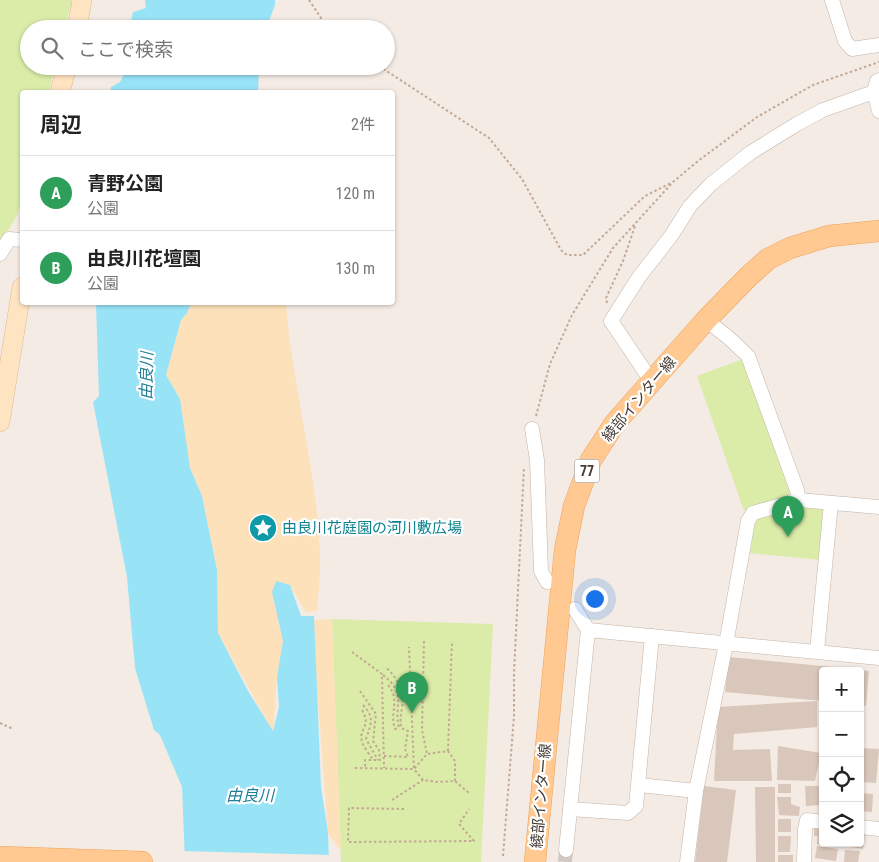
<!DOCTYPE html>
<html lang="ja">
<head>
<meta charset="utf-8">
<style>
	:root { --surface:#fff; --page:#f6f6f6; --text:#222; --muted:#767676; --line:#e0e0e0; --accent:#2563eb }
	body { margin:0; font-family:"Roboto Condensed","Noto Sans JP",sans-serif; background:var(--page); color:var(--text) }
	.controls { position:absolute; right:15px; bottom:15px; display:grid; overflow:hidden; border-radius:5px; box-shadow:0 1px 4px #0004 }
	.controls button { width:45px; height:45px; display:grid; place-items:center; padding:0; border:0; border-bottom:1px solid var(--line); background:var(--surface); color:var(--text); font:25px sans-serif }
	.you { position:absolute; left:594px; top:598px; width:18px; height:18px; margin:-12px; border:4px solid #fff; border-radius:50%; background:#1a73e8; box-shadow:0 0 0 8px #1a73e833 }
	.badge { display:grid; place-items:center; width:32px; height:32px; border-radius:50%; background:var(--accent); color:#fff; font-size:16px; font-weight:700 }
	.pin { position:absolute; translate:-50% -41px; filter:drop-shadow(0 1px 2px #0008) }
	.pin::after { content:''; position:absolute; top:26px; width:18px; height:15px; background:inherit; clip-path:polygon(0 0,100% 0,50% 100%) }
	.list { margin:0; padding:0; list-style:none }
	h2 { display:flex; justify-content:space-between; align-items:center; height:65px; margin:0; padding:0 20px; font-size:21px }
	h2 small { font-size:16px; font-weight:400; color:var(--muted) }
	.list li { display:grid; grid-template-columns:32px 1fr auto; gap:15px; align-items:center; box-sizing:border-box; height:75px; padding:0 20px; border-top:1px solid var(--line) }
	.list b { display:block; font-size:19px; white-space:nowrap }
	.list p { margin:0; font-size:16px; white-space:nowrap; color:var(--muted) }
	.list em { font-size:16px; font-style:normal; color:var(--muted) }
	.icon { flex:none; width:28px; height:28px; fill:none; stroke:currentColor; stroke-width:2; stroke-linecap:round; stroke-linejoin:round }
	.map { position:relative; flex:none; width:879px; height:862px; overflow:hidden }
	.search { position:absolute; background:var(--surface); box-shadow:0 1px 4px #0004; left:20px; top:20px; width:375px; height:55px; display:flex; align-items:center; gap:12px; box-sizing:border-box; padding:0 18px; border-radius:28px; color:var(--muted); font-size:19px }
	.panel { position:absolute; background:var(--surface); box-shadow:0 1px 4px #0004; left:20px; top:90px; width:375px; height:215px; border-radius:5px }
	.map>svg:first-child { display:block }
</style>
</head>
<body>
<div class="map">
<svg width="879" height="862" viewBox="0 0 879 862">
	<rect width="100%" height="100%" fill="#f4ebe4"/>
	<g fill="#dbeca8">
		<polygon points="0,0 72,0 65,29 29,29 29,66 55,66 49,92 22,92 22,196 17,216 0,243"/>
		<polygon points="746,358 792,487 788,496 744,511 697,376"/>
		<polygon points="798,505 821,507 825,512 821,560 750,553 755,520"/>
		<polygon points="332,619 493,624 481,862 341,862"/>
	</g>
	<g fill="#fce1bb">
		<path d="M191,303H286C292,388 318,472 320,558C321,576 318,594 317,611L306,612L290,585L278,622L284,641L277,677L273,732L218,633L217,570L202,496L190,468L180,399L166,375L181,320L187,313Z"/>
		<polygon points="332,619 341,851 328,833 316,673 314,620"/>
	</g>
	<g fill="#99e3f7">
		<polygon points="145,0 275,0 275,5 266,29 129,29 133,12 146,8"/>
		<polygon points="122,66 259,66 258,92 110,92 111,87 120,82 125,72"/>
		<polygon points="96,303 191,303 187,313 181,320 166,375 180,399 190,468 202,496 217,570 218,633 248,691 273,731 279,707 277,677 283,641 272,592 276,581 290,585 301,616 314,616 321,787 328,832 329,862 185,862 182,787 160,735 154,730 135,668 127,577 93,402 99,396"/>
	</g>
	<polygon fill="#f4ebe4" points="182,851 331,855 331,862 182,862"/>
	<g fill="#d9c7bb">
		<polygon points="729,657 854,669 854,671 823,671 823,701 725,692"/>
		<polygon points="860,670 869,671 866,706 860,705"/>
		<polygon points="817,701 817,727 734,734 733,750 770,749 772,781 714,781 718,707"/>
		<polygon points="778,746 821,753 815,781 777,780"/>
		<polygon points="860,748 879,749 876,783 860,782"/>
		<rect x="778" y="784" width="13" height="9"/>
		<polygon points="704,786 736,790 727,862 695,862"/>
		<polygon points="805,786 822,786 821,805 806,806"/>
		<polygon points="755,787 775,787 775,862 756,862"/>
		<polygon points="860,793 873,794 872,812 860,811"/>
		<polygon points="777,797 791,797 791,804 800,807 799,816 779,815"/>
		<rect x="778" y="819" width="13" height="13"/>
		<polygon points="814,827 823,828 823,843 834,843 833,846 817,844 818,836 814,836"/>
		<polygon points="860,833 865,834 863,849 839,845 839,843 860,843"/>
		<polygon points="778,836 791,836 790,852 778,852"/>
		<polygon points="817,846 838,849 836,861 815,858"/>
		<polygon points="845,850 860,851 858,862 844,862"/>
		<rect x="778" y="855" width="15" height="7"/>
	</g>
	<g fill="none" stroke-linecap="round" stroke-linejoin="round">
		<polyline stroke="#d1c8c1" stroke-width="14" stroke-dasharray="14 7" stroke-linecap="butt" points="565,862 566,850"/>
		<defs>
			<g id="street">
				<polyline points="832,0 845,41 852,49 879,45"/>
				<polyline points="879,80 877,81 874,91 879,111"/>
				<polyline points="0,254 9,239 22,240"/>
				<polyline points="706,320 729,338 748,356 797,490 799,500"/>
				<polyline points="652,382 611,321 639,277 671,236 690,206 711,184 750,153 797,124 823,110 879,90"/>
				<polyline points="532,429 537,460 541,571 547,582"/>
				<polyline points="588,630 879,658"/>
				<polyline points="817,651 831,503"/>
				<polyline points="639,785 696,791"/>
				<polyline points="570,809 628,813 636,806 652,636"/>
				<polyline points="860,827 879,829"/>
				<polyline points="566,850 588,630 575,609"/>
				<polyline points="687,862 696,791 726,644 748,521 753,513 799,500 879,507"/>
				<polyline points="804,862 805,829 807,820 823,822"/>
			</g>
			<g id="secondary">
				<polyline points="77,29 82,0"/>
				<polyline points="60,92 67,66"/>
				<polyline points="0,422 22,287"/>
			</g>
			<g id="primary">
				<polyline points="0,857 142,862"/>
				<polyline points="535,862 565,550 574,506 591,460 615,423 706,320 748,277 768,259 790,248 829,236 879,231"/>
			</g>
		</defs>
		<use href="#street" stroke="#c3b4a8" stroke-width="15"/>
		<use href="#secondary" stroke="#dbb891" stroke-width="20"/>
		<use href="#primary" stroke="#eea257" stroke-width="22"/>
		<g stroke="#c3a995" stroke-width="2" stroke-dasharray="2.5 2.5" stroke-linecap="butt">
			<polyline points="309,0 323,21 331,29"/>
			<polyline points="379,66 489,138 522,179 561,250 567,255 583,255 645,196 671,183"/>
			<polyline points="607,303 606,298 623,261 635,226"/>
			<polyline points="536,416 550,364 572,315 613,248 673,182 698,161 757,117 813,85 879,62"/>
			<polyline points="424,641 422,730 427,754"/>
			<polyline points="352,652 382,674 384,768"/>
			<path d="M383,675C408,695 393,703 399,728"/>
			<path d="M388,685C401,701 389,712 395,729L399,728"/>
			<polyline points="360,691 376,714 373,741 379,750 380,760 365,760 365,768"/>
			<path d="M363,705C375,718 371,724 366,739L378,760"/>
			<path d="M362,710C372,727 358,729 362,742C364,748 370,755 373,760"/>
			<polyline points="0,723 13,729"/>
			<polyline points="448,751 452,641"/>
			<path d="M384,756L408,757L405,749L408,731L401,728C400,719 401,716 402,707C405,693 397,676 385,667"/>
			<polyline points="355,768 414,769 409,647"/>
			<polyline points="455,781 455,761 448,751 427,754 414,769 423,780 438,782 455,781 470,794"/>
			<polyline points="392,800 423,780"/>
			<polyline points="404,809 349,808 348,842 474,841 459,824 469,809"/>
			<polyline points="503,856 514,716 514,673 524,467"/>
		</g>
		<use href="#street" stroke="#fff" stroke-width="14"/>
		<use href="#secondary" stroke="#ffe4c2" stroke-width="19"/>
		<use href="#primary" stroke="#ffc991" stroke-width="21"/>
	</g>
	<defs>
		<symbol id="sight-disc" viewBox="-11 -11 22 22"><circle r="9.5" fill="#0f9aa8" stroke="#fff"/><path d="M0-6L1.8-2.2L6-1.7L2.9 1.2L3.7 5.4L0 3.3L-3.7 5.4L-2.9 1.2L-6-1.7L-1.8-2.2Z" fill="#fff"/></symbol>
	</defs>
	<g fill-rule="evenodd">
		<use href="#sight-disc" x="247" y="512" width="32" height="32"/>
	</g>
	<g text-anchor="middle" stroke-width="4.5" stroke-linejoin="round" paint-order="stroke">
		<rect fill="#fff" stroke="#7e7670" stroke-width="1" x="574.5" y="459.5" width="25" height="23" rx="4"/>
		<g font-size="14" font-weight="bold" fill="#463b33">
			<text x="587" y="476">77</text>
		</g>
		<g font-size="15" fill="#463b33" stroke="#fff">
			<text transform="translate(639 399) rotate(-50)" y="5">綾部インター線</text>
			<text transform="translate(541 796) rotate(-85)" y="5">綾部インター線</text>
		</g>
		<g font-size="15" fill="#0d838f" stroke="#fff" text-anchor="start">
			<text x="282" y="533">由良川花庭園の河川敷広場</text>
		</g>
		<g font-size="16" font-style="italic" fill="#1f7f99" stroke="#fff">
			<text transform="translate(146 376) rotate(-89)" y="6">由良川</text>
			<text x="250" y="801">由良川</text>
		</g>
	</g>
</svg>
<div class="controls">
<button>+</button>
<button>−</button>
<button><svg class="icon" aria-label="locate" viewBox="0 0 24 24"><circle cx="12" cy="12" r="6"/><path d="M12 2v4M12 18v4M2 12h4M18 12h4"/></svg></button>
<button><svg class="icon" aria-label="layers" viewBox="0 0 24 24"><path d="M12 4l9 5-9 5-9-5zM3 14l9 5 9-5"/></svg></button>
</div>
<div class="you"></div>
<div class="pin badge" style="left:788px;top:537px;background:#2e9e5b">A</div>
<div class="pin badge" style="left:412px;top:713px;background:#2e9e5b">B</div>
<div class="search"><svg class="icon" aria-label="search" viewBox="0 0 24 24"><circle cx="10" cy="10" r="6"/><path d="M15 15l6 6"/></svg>ここで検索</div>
<section class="panel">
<h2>周辺<small>2件</small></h2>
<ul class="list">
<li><span class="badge" style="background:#2e9e5b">A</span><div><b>青野公園</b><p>公園</p></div><em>120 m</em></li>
<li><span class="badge" style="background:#2e9e5b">B</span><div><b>由良川花壇園</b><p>公園</p></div><em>130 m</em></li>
</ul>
</section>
</div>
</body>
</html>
